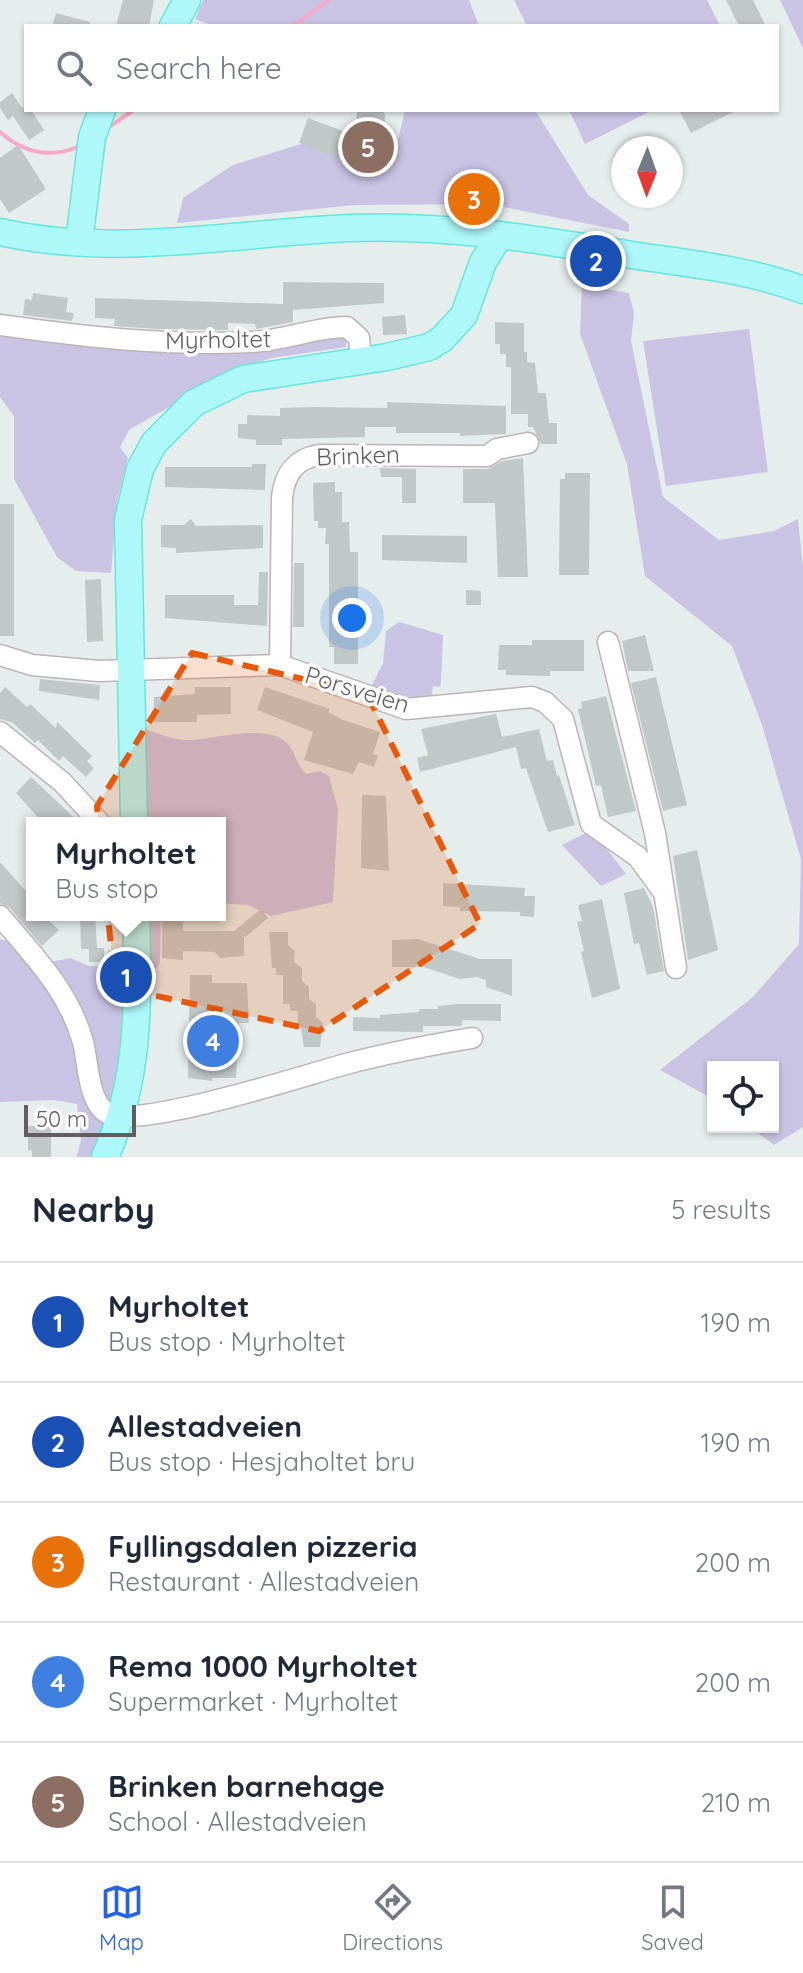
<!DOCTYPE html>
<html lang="en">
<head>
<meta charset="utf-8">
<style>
	:root { --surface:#fff; --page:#f6f6f7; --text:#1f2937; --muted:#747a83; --line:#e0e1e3; --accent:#2563eb }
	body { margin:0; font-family:Quicksand,sans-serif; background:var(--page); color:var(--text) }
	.controls { position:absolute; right:24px; bottom:24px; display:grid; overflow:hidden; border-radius:0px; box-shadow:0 2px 6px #0004 }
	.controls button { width:72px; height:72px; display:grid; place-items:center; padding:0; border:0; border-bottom:2px solid var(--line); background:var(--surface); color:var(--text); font:40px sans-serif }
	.compass { position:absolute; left:611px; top:136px; width:72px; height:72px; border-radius:50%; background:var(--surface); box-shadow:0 2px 6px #0004; rotate:181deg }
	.scale { position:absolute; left:24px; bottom:20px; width:112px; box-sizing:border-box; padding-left:8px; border:4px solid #645c5e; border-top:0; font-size:22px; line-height:28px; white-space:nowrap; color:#645c5e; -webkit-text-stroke:6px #fff; paint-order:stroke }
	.you { position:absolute; left:352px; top:618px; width:28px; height:28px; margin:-20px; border:6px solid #fff; border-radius:50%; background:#1a73e8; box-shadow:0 0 0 12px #1a73e833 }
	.badge { display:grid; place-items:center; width:52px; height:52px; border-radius:50%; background:var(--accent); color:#fff; font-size:26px; font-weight:700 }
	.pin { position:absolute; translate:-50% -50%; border:4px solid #fff; box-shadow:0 2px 8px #0006 }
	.popup { position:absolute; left:26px; top:817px; width:200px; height:104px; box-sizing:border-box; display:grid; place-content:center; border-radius:0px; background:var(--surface); filter:drop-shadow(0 2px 6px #0005); font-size:26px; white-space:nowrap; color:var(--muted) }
	.popup b { font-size:30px; color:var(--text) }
	.popup::after { content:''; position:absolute; left:50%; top:100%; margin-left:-16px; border:16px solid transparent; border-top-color:var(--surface) }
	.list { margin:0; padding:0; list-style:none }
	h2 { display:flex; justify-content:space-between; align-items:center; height:104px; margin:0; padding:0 32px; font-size:34px }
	h2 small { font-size:26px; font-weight:400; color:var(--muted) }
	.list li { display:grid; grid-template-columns:52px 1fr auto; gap:24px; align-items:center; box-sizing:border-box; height:120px; padding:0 32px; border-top:2px solid var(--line) }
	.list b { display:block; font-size:30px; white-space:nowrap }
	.list p { margin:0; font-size:26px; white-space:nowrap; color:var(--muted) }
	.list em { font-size:26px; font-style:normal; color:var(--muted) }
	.icon { flex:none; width:44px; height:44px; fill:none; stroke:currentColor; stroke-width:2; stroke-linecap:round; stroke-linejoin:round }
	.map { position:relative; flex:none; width:803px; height:1157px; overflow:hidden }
	.search { position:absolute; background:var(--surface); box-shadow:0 2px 6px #0004; left:24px; right:24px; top:24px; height:88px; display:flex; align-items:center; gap:20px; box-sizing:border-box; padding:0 28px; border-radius:0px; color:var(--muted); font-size:30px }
	.sheet { height:704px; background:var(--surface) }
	nav { display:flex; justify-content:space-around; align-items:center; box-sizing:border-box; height:112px; border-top:2px solid var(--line); background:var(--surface); font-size:22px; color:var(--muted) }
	nav a { display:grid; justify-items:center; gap:4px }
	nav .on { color:var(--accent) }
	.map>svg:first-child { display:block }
</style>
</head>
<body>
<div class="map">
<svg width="803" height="1157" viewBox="0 0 803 1157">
	<rect width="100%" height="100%" fill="#e5eeed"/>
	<g fill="#c9c3e4">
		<polygon points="203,0 469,0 479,26 214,26 195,19"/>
		<polygon points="514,0 707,0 720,26 527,26"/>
		<polygon points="780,0 803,0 803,48"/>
		<polygon points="405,110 535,110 588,195 629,224 629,232 488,204 355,205 177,223 183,198 233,165 314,140 395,154"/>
		<polygon points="569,110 653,110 585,144"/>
		<polygon points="582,285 629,293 634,313 631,341 663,497 719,540 774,531 798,519 803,568 803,1127 774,1145 750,1127 773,1127 773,1067 713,1067 713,1099 660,1070 753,997 799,944 801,859 762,725 732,646 645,576 627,464 580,334"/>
		<polygon points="749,329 768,472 666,486 643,341"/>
		<polygon points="0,333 78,346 118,348 340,336 346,338 346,347 272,358 236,369 129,430 120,447 128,458 117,501 111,573 76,571 57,557 14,479 14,416 0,397"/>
		<polygon points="399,622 443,635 441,681 440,687 433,686 431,699 401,698 370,689 383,663 386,631"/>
		<path d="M141,728C155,732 170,739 184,740C211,741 265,722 287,743C296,752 296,766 307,774L320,771L329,776L338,809L333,902L271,916L248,905L220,903V823H144Z"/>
		<polygon points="586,833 599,839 626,874 601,886 562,845"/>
		<polygon points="146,915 161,915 160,963 156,969 148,968"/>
		<path d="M0,939L9,942L33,965L71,958L89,966H122C125,1030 118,1098 92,1157H77L81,1139L77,1104L54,1100L0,1102Z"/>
	</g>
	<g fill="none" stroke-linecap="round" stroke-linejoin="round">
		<g stroke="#f9a9c8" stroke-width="4">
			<polyline points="293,26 329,0"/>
			<polyline points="106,129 134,110"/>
			<path d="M0,132C24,154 53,159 82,145"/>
		</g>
	</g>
	<g fill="#c1c9c8">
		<polygon points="123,0 154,0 149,26 116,26"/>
		<polygon points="726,0 753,0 766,26 739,26"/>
		<polygon points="56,13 90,22 90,26 52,26"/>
		<polygon points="12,93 22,108 26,106 26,110 31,110 44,130 29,140 13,116 8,120 0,108 0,102"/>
		<polygon points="357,110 383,110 385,115 383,147 358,165 299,143 308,118 356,136"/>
		<polygon points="679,110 737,110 691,133"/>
		<polygon points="18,145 46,189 9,213 0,199 0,158"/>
		<polygon points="467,188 489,191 488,207 465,205"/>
		<polygon points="283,282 384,283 384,303 293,310 293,322 256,329 255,324 228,323 228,330 157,329 114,326 115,319 95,318 95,298 283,304"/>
		<polygon points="33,293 68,298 66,312 74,313 72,321 23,315 25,299 32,300"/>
		<polygon points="405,315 407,334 383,335 382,317"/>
		<polygon points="495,322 524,323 524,352 527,352 527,362 535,363 538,393 546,393 549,423 557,423 557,444 541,444 533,427 528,427 528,414 511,414 511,367 506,367 506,354 500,354 500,344 495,344"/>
		<polygon points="387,402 506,406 506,434 460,436 460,433 396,433 396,427 365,427 365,437 282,439 282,445 256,445 256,440 238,438 238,424 247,424 247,415 280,416 280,408 313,407 387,408"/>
		<polygon points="523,458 528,577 498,577 495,503 463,503 463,469 488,469 502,461"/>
		<polygon points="252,464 266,464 265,490 165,487 165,467 252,467"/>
		<polygon points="380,468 416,469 416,503 402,503 402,477 381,477"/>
		<polygon points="565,473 590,473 589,575 559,575 560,479 565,479"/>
		<polygon points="335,482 335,492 342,492 342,522 349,522 350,552 358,552 358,664 334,664 334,647 329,647 329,544 325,544 326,528 318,528 318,521 314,521 313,483"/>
		<rect x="0" y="504" width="14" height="132"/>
		<polygon points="191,519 196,526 263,525 263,548 176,553 176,548 161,547 161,525 184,525"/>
		<polygon points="382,535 467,536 467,563 382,560"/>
		<polygon points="294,563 304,563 304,627 293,627"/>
		<polygon points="259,572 268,572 267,626 165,618 165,595 234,595 234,605 258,605"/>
		<polygon points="101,579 103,641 87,642 85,580"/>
		<polygon points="466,590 481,591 481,605 466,605"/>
		<polygon points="645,635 654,671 628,671 622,641"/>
		<polygon points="532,640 584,640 584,671 550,671 550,676 506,675 506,670 498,670 499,645 532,645"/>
		<polygon points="656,677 687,805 663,811 631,683"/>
		<polygon points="40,679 100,685 99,700 39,691"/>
		<polygon points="5,687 27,707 30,704 56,728 57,722 92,756 87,761 94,768 86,777 63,756 59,761 38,740 35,743 13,723 0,719 0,693"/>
		<polygon points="195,687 231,687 231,714 197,715 197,722 154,722 154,697 195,694"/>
		<polygon points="265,687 330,709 328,712 343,720 380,732 373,754 378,756 374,767 359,762 353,774 304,760 313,732 257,710"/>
		<polygon points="606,696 636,811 608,817 601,785 596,786 578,709 582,708 581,702"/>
		<polygon points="496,714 502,737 539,729 547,761 553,760 557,776 559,775 575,825 548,832 526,768 521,769 516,747 420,772 417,758 428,755 421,729"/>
		<polygon points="31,777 66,810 80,823 43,823 16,793"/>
		<polygon points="362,795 386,796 389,871 361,868"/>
		<polygon points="697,850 718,950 688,960 673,856"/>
		<polygon points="0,862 32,898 32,915 43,915 59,930 42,946 10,908 0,903"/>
		<polygon points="443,883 525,888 524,896 535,896 534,917 520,916 520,912 460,911 460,907 443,906"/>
		<polygon points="644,888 653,907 664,971 647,975 639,943 634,944 624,893"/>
		<polygon points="602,899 620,989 592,998 581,952 584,951 577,922 582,921 578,905"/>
		<polygon points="261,909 268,918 244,938 244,956 220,958 215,952 183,951 183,960 162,958 162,915 183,915 183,931 234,931"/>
		<polygon points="80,915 95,915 97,948 104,948 104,962 89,962 89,949 81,949"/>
		<polygon points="269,932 288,932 288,945 295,951 294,962 302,968 302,981 309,987 309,999 316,1004 316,1017 323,1023 320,1047 304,1047 301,1029 297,1029 298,1011 290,1011 290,1004 283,1004 283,975 276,975 276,968 272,968"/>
		<polygon points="418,939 480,959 512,959 512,996 486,987 486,980 477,977 460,979 424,967 392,967 392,940"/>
		<polygon points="190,975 212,975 212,983 247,983 249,1023 239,1023 236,1078 212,1078 212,1081 188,1078"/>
		<polygon points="458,1004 501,1004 501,1021 462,1020 462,1026 423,1026 423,1032 353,1031 353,1017 380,1018 380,1015 419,1012 419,1009 438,1009 438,1006"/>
		<polygon points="28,1126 51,1126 51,1157 32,1157 32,1150 28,1151"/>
	</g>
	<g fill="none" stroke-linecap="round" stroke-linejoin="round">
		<defs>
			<g id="minor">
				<path d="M0,325C84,337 166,346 251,342C284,341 314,327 347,327L359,338L361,361"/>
				<polyline points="608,642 655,833 676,968"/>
				<polyline points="0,655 32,665 99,671 280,665 406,709 532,697 545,702 563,719 591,824 638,857 662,890"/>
				<path d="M280,665L282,497C285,473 295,459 319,455L487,456L497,449L528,443"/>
				<polyline points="0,732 62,782 100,823"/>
				<path d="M0,916C33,955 69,991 83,1042C88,1062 88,1097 104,1111C131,1133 308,1074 346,1064C388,1053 430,1045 472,1038"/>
			</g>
			<g id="major">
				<polyline points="173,26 187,0"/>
				<path d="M0,232C114,258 235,233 349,228C447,224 542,240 638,256C693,264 750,270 803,290"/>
				<polyline points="79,242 92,137 102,110"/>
				<polyline points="134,823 128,520 140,469 154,443 194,403 243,379 387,357 429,347 442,339 464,315 483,262 500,235"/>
				<path d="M105,1157C141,1078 138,999 136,915"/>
			</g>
		</defs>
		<use href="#minor" stroke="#bbb5b6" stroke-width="23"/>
		<use href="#major" stroke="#64e7da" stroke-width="29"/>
		<use href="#minor" stroke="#fff" stroke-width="20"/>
		<use href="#major" stroke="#aef8f9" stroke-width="26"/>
	</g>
	<path fill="#e8590c" fill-opacity="0.2" stroke="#e8590c" stroke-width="6" stroke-dasharray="16 10" stroke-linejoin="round" d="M192,653L367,694L480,924L319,1031L115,987L97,806Z"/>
	<g text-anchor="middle" stroke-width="7" stroke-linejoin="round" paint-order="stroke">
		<g font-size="24" fill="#645c5e" stroke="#fff">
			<text transform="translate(218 340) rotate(-1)" y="8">Myrholtet</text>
			<text transform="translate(358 456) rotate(-2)" y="8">Brinken</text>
			<text transform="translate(357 690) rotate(17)" y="8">Porsveien</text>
		</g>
	</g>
</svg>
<div class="controls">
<button><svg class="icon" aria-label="locate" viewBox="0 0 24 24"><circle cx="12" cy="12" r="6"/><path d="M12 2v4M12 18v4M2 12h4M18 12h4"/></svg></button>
</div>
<svg class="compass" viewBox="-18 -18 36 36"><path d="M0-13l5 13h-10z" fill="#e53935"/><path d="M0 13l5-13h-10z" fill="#747a83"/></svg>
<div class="scale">50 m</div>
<div class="you"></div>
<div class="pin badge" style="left:126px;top:977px;background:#1a4fb4">1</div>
<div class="popup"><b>Myrholtet</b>Bus stop</div>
<div class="pin badge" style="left:596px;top:261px;background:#1a4fb4">2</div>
<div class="pin badge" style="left:474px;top:199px;background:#e8710a">3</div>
<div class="pin badge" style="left:213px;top:1041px;background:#3f7fe0">4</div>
<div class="pin badge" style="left:368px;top:147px;background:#8d6e63">5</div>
<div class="search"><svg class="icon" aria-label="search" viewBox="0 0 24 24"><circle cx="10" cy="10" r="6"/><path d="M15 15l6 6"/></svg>Search here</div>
</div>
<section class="sheet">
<h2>Nearby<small>5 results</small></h2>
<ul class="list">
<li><span class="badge" style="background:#1a4fb4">1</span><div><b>Myrholtet</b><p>Bus stop · Myrholtet</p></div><em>190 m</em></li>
<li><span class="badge" style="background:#1a4fb4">2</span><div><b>Allestadveien</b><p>Bus stop · Hesjaholtet bru</p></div><em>190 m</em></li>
<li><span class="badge" style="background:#e8710a">3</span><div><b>Fyllingsdalen pizzeria</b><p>Restaurant · Allestadveien</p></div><em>200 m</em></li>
<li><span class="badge" style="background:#3f7fe0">4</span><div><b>Rema 1000 Myrholtet</b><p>Supermarket · Myrholtet</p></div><em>200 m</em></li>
<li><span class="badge" style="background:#8d6e63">5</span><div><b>Brinken barnehage</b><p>School · Allestadveien</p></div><em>210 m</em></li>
</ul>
</section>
<nav>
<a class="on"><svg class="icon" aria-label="map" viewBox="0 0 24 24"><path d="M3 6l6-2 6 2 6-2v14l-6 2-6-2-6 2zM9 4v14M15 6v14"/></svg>Map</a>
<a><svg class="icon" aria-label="directions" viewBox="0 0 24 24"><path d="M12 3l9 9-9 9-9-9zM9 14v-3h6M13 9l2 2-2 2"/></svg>Directions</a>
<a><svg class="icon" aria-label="saved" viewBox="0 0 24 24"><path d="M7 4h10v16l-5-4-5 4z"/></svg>Saved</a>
</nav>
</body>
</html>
